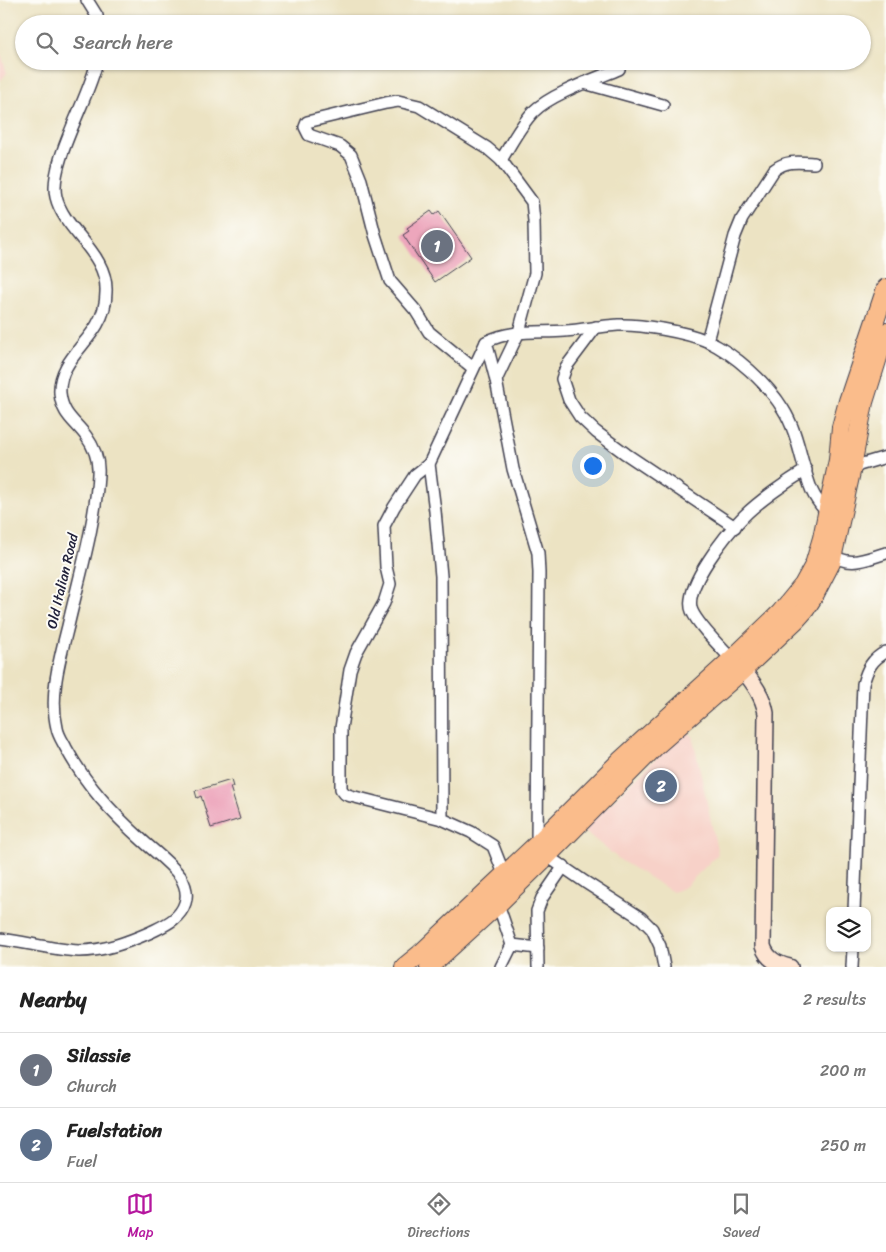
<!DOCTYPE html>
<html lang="en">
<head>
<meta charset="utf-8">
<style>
	:root { --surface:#fff; --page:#f2f2f2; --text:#222; --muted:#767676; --line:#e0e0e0; --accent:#b5179e }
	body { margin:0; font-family:Sriracha,sans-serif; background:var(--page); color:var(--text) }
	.controls { position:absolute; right:15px; bottom:15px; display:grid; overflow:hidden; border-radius:10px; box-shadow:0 1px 4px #0004 }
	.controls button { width:45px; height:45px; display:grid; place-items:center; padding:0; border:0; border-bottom:1px solid var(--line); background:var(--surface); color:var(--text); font:25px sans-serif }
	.you { position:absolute; left:592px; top:465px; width:18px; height:18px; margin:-12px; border:4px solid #fff; border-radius:50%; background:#1a73e8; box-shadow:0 0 0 8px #1a73e833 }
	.badge { display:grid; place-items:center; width:32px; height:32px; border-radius:50%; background:var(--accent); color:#fff; font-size:16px; font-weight:700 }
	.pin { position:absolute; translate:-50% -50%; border:2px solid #fff; box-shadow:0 1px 5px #0006 }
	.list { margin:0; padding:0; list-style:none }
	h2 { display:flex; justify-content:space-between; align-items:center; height:65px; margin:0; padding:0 20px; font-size:21px }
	h2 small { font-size:16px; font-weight:400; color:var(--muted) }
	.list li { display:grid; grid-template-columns:32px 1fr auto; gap:15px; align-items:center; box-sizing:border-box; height:75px; padding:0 20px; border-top:1px solid var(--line) }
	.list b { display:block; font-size:19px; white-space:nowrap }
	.list p { margin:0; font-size:16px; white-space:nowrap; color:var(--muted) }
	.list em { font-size:16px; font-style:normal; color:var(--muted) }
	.icon { flex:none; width:28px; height:28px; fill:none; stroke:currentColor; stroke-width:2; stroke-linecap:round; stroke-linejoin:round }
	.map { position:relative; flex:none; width:886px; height:967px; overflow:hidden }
	.search { position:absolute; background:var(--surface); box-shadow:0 1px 4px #0004; left:15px; right:15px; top:15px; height:55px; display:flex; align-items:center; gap:12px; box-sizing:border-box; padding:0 18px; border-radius:28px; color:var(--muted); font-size:19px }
	.sheet { height:215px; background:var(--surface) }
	nav { display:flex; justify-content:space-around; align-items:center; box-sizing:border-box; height:70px; border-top:1px solid var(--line); background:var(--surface); font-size:14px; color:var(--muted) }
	nav a { display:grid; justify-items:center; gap:2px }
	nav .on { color:var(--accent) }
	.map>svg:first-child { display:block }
</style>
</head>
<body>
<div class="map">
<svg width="886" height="967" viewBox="0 0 886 967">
	<rect width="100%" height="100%" fill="#fdfcf7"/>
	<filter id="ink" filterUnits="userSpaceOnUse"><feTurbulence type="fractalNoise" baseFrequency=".02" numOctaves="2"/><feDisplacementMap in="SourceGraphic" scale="10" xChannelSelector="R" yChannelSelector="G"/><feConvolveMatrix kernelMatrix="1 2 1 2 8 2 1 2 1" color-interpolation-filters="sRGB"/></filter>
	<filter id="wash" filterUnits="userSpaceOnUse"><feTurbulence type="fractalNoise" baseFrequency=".0096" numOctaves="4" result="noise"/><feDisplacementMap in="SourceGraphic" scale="20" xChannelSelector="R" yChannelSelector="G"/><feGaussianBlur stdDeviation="1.12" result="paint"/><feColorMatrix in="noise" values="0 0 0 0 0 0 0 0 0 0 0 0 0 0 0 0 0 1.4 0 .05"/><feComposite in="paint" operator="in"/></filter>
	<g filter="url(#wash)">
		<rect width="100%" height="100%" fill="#ece3c3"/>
		<g fill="#f7d1c8">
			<polygon points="0,51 7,73 0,81"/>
			<polygon points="686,729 693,738 718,854 685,887 673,892 620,860 583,830"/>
		</g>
		<g id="blocks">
			<g fill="#eda6bc">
				<polygon points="431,211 434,215 439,211 471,257 435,282 403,235 409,231 407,228"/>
				<polygon points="659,774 675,790 667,798 651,782"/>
				<polygon points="231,780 233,787 230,787 240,819 211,828 201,796 197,798 195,791"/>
			</g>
		</g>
	</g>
	<g filter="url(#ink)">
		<use href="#blocks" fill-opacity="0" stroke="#403f4f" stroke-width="1"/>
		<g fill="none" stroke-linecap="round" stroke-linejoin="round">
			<defs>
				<g id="street">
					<polyline points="87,0 97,16 98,24"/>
					<polyline points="584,83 663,105"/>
					<path d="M501,160C511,144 520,126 533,112C551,94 595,79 619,69"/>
					<polyline points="596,327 566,367 562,379 569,400 580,417 596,432 626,454 735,527"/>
					<path d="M707,341L735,236L742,219L774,170C786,160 799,162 814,163"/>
					<polyline points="486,342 496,380 513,469 538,553 539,573 537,844"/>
					<polyline points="473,368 429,332 416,311 390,281 375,235 361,180 351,155 340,146 309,135 305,127 307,122 386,103 398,101 419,106 487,148 501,160 532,202 534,221 535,273 519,332 496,380"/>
					<polyline points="429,464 415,475 394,507 384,526 386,567 390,584 384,603 356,653 350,670 341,728 341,789 345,794 351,796 442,819"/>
					<polyline points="851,472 859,465 886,457"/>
					<path d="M829,553C850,568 863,560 886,553"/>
					<path d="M736,664C724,650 699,627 692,611C682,588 728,532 744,516C759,501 788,481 806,470"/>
					<polyline points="547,856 585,882 641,918 652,929 660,946 664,967"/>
					<path d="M504,874L493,846L471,832L442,819L441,576L435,511L429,464L486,342C511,329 538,333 565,331C582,330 600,326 618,325C641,324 686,332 707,341C735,354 767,383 783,409C799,434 801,465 812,491C816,500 821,506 827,513"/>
					<polyline points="498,904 512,945 501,967"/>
					<path d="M854,911L863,684C867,669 872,659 886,652"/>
					<path d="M0,939C26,942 53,950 79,951C105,951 128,942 151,932C165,925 180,919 185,903C188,894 185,884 180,876C170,863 155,852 143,841C112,813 86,785 66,748C63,742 58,735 57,728C49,695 60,658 68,626C79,578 96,522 98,474C99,461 94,447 86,436C75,421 62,415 60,393C58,365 84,347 97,325C103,315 106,302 106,292C108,253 64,231 56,197C48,164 90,97 97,61"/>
					<polyline points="512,945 538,948"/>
					<polyline points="538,967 537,911 542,898 564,866"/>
					<polyline points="852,967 853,948"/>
				</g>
				<path id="secondary" d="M743,670C754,684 763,696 766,713L763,946C767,959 777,964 790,967"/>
				<g id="primary">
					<polyline points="404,967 420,954 537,844 620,761 732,659 780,613 803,585 814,565 822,538 838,460 841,427 848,401 886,288"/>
					<polyline points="429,967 498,904 547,856 656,746 743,670 796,620 805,610 814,596 831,563 851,472 864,402 886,332"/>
				</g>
			</defs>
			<use href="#street" stroke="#403f4f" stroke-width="14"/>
			<use href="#secondary" stroke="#403f4f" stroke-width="18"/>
			<use href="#primary" stroke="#403f4f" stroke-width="20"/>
			<use href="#street" stroke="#fff" stroke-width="11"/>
			<use href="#secondary" stroke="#fde4d1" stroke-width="15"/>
			<use href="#primary" stroke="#fabc8b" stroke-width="18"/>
		</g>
	</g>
	<g text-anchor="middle" stroke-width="4" stroke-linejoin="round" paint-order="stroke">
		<g font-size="14" fill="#22223b" stroke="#fdfcf7">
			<text transform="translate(62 581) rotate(-77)" y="5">Old Italian Road</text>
		</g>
	</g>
</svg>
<div class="controls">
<button><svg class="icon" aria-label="layers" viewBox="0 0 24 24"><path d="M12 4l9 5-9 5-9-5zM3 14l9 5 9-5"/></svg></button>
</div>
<div class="you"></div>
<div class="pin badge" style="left:437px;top:246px;background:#6b7280">1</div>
<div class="pin badge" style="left:661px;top:786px;background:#5c6f8a">2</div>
<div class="search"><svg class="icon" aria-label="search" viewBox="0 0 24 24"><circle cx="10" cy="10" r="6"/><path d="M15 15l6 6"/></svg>Search here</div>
</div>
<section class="sheet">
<h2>Nearby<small>2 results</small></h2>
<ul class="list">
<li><span class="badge" style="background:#6b7280">1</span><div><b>Silassie</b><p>Church</p></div><em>200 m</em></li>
<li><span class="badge" style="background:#5c6f8a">2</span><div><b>Fuelstation</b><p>Fuel</p></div><em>250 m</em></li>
</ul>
</section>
<nav>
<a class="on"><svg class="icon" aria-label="map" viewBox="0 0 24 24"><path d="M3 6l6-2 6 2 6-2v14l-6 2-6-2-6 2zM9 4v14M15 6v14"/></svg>Map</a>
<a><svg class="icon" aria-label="directions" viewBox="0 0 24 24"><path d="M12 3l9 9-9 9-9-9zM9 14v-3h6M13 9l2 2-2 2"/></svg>Directions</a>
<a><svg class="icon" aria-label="saved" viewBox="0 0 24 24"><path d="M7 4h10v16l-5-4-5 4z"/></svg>Saved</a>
</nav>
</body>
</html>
